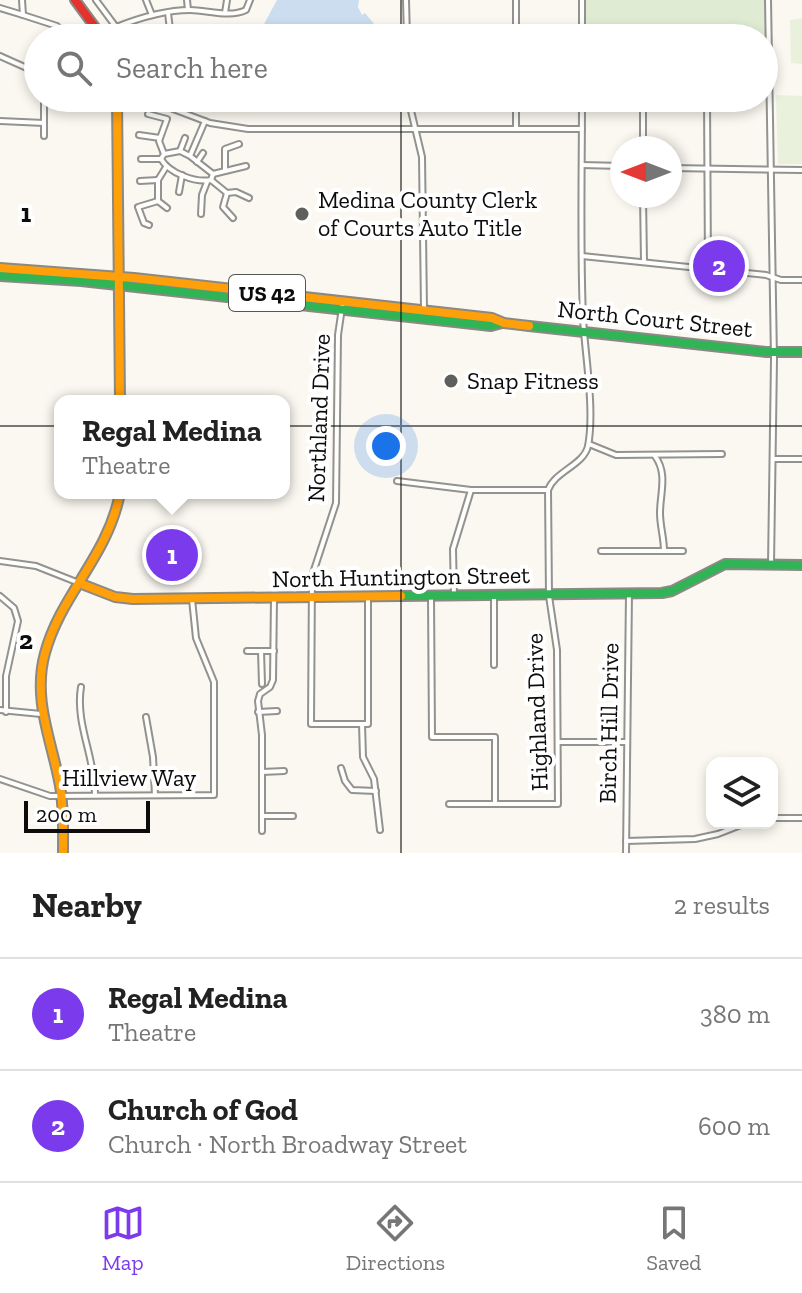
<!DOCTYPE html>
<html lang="en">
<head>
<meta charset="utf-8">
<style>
	:root { --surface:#fff; --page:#f6f6f6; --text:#222; --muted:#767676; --line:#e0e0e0; --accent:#7c3aed }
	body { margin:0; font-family:"Zilla Slab",serif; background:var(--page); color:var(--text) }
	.controls { position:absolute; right:24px; bottom:24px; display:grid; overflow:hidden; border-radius:16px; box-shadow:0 4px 12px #0003 }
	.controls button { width:72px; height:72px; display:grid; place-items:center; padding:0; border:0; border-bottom:2px solid var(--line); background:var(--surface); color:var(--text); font:40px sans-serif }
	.compass { position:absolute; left:610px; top:136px; width:72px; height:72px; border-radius:50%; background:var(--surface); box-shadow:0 4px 12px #0003; rotate:270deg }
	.scale { position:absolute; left:24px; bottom:20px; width:126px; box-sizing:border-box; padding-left:8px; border:4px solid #0c0c0c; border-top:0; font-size:22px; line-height:28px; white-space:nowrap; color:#0c0c0c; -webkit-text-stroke:6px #fff; paint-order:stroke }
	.you { position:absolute; left:386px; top:446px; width:28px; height:28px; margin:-20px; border:6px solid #fff; border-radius:50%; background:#1a73e8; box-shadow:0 0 0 12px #1a73e833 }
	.badge { display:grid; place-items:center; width:52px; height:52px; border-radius:50%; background:var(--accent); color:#fff; font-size:26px; font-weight:700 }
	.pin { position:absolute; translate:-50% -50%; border:4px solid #fff; box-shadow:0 2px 8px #0006 }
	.popup { position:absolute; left:54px; top:395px; width:236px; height:104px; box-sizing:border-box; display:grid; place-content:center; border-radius:16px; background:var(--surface); filter:drop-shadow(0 2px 6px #0005); font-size:26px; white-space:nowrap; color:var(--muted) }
	.popup b { font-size:30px; color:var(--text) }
	.popup::after { content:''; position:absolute; left:50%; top:100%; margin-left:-16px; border:16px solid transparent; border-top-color:var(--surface) }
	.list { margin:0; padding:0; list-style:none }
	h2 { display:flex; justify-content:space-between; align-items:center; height:104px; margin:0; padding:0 32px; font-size:34px }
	h2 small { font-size:26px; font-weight:400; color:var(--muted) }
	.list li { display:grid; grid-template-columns:52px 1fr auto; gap:24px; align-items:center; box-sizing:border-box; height:112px; padding:0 32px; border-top:2px solid var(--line) }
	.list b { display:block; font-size:30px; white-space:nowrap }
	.list p { margin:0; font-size:26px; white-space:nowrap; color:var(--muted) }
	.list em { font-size:26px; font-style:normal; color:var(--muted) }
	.icon { flex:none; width:44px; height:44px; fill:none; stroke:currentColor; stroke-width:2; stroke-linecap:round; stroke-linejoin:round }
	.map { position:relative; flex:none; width:802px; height:853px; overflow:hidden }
	.search { position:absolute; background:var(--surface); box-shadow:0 4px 12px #0003; left:24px; right:24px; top:24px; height:88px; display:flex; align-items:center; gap:20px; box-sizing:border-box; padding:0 28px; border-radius:44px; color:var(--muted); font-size:30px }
	.sheet { height:328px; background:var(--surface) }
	nav { display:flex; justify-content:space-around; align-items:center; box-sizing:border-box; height:112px; border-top:2px solid var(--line); background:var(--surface); font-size:22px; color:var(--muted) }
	nav a { display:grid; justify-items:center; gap:4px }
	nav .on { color:var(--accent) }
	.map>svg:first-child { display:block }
</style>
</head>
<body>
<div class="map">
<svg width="802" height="853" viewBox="0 0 802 853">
	<rect width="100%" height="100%" fill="#faf8f0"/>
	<polygon fill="#dfecd3" points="585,0 765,0 766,66 764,66 764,38 585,38"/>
	<g fill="#e9f1dc">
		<polygon points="802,18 802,64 791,63 790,20"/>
		<polygon points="776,95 802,96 802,164 778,164"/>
	</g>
	<polygon fill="#cbddef" points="277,0 359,0 358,7 362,15 365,13 379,30 384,31 378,32 377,38 265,38 262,32 263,29 267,30 264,24"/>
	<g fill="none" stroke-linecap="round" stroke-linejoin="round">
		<defs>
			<g id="street">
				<path d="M96,0L116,27C139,18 164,10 190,10C207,10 230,18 246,10L250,0"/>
				<polyline points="146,0 152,15"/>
				<polyline points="187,0 188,10"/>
				<polyline points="406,0 407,38"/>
				<polyline points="516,0 516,38"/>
				<polyline points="582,0 582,38"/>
				<polyline points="768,0 774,359 771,565"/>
				<polyline points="0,8 23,15 22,0"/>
				<polyline points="168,13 171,38"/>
				<polyline points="225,13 227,0"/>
				<polyline points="23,15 57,26 69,38"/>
				<polyline points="101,34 116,27"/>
				<polyline points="0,56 38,73"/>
				<polyline points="144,98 210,123 248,129 582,129"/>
				<polyline points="408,98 422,157 424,310"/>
				<polyline points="516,98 516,129"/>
				<polyline points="643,98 643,148"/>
				<polyline points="707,98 708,269"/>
				<polyline points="148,114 167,119 159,141 164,154"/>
				<polyline points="0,121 44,123 44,98"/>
				<polyline points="44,123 44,136"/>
				<polyline points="139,135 160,138"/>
				<polyline points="180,151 185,138"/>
				<path d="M190,156L213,174L211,180C195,183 169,173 161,159L164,154L180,151L190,156L205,121"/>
				<polyline points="141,159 161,159"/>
				<polyline points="197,162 203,153"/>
				<polyline points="582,165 622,166"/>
				<polyline points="670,168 802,170"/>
				<polyline points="225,170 225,149 239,144"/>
				<polyline points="213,174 246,166"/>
				<polyline points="211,180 227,193 223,207 233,218"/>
				<polyline points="140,181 158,180"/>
				<polyline points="179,192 182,175"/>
				<polyline points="227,193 236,192 249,198"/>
				<polyline points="643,196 644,262"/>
				<polyline points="158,201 167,208"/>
				<polyline points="201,214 202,195 207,182"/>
				<polyline points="149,225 144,223 138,207 158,201 158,180 166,167"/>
				<polyline points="582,256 766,275 781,280 802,280"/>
				<polyline points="343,301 338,335 336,503 312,576 311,724 368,724 368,597"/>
				<polyline points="589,444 616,455 722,454"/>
				<path d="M655,456C668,474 660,493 660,513C660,526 664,538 664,551"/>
				<polyline points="773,459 802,459"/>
				<polyline points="397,481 471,490 548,490"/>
				<polyline points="601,551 683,551"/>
				<polyline points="0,561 36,566 79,583"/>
				<polyline points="0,596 14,608 18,621 6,676 6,712"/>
				<polyline points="454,596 453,549 471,490"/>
				<polyline points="494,596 494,665"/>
				<polyline points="431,597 432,737 495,737 495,803"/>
				<polyline points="247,651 274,651"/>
				<polyline points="261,651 262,684"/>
				<path d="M81,687C75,724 95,757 95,794"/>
				<polyline points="0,710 41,714"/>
				<polyline points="258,712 277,711"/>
				<polyline points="146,717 153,757 155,795"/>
				<polyline points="362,724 363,757 374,779 380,830"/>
				<polyline points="558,742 627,742"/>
				<polyline points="341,768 345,781 352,790 376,791"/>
				<polyline points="262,772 284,771"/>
				<polyline points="0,779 50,796 214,795 214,682 196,638 192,599"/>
				<path d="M449,804H558L557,650L549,596L548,490C555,471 584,465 588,446C595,410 585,355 583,318C580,245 582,171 582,98"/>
				<polyline points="262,816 293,816"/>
				<polyline points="772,818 802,818"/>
				<polyline points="262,831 262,735 258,701 260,694 270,687 273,680 274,598"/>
				<polyline points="626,841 695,839 718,834 746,823"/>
				<polyline points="626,853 629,593"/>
			</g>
			<g id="fast">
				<polyline points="0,276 81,281 491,326 502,323"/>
				<polyline points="529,326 766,352 802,352"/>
				<polyline points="401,596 662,593 672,591 725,564 802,565"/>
			</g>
			<g id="slow">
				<polyline points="117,98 120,401"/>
				<polyline points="0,268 134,278 492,318 504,323 529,326"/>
				<polyline points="79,583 115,597 133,599 401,596"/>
				<path d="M63,853C63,831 64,808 60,786C52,741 32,700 45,653C61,594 108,556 120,493"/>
			</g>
			<polyline id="jam" points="75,0 103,38"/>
		</defs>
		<use href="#street" stroke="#93928f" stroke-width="8"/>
		<use href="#fast" stroke="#8a8985" stroke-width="12"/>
		<use href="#slow" stroke="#8a8985" stroke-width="12"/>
		<use href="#jam" stroke="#8a8985" stroke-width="12"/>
		<use href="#street" stroke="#fefefd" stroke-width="4"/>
		<use href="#fast" stroke="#30b455" stroke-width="8"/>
		<use href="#slow" stroke="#ff9f0a" stroke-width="8"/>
		<use href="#jam" stroke="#e5322d" stroke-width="8"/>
	</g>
	<path fill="none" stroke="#0c0c0c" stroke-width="2" stroke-opacity="0.55" d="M401,0V38M401,98V853M0,426H802"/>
	<g fill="#5f5f5c" stroke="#fff" stroke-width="3">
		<circle cx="302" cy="214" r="8"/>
		<circle cx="451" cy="381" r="8"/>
	</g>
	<g text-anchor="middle" stroke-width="8" stroke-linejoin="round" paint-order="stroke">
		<rect fill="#fff" stroke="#555" stroke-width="2" x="229" y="275" width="76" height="36" rx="6"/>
		<g font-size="22" font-weight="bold" fill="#0c0c0c">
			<text x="267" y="301">US 42</text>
		</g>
		<g font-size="24" fill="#0c0c0c" stroke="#fff" text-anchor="start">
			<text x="318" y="208">Medina County Clerk<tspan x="318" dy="28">of Courts Auto Title</tspan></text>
			<text x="467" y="389">Snap Fitness</text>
		</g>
		<g font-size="24" fill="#0c0c0c" stroke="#fff">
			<text transform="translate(655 319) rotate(6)" y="8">North Court Street</text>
			<text transform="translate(319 418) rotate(-88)" y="8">Northland Drive</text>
			<text transform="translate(401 577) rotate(-1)" y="8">North Huntington Street</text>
			<text transform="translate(537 712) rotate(-92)" y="8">Highland Drive</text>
			<text transform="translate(609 723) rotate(-89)" y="8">Birch Hill Drive</text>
			<text x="129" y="786">Hillview Way</text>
		</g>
	</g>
	<g font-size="26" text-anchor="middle" font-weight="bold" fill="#0c0c0c" stroke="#fff" stroke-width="8" stroke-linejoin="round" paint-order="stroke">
		<text x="26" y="222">1</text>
		<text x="26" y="649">2</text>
	</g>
</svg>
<div class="controls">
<button><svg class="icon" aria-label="layers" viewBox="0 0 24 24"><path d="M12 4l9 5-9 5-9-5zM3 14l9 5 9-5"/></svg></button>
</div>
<svg class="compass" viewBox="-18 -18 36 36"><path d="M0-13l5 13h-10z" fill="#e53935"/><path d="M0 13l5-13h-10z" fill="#767676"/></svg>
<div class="scale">200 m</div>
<div class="you"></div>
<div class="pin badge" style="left:172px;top:555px">1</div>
<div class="popup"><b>Regal Medina</b>Theatre</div>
<div class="pin badge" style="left:719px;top:266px">2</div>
<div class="search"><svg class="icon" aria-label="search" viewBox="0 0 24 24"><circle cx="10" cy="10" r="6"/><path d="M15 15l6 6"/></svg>Search here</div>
</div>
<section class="sheet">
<h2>Nearby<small>2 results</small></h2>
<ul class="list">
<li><span class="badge">1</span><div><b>Regal Medina</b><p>Theatre</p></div><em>380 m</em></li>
<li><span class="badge">2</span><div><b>Church of God</b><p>Church · North Broadway Street</p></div><em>600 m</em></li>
</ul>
</section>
<nav>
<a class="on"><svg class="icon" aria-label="map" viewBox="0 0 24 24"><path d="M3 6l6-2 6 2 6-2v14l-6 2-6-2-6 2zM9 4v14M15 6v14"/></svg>Map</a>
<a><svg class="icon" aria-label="directions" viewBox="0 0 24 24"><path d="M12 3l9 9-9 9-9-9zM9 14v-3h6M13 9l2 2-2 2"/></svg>Directions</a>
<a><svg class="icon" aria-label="saved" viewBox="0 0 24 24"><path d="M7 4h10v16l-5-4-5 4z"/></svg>Saved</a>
</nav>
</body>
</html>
